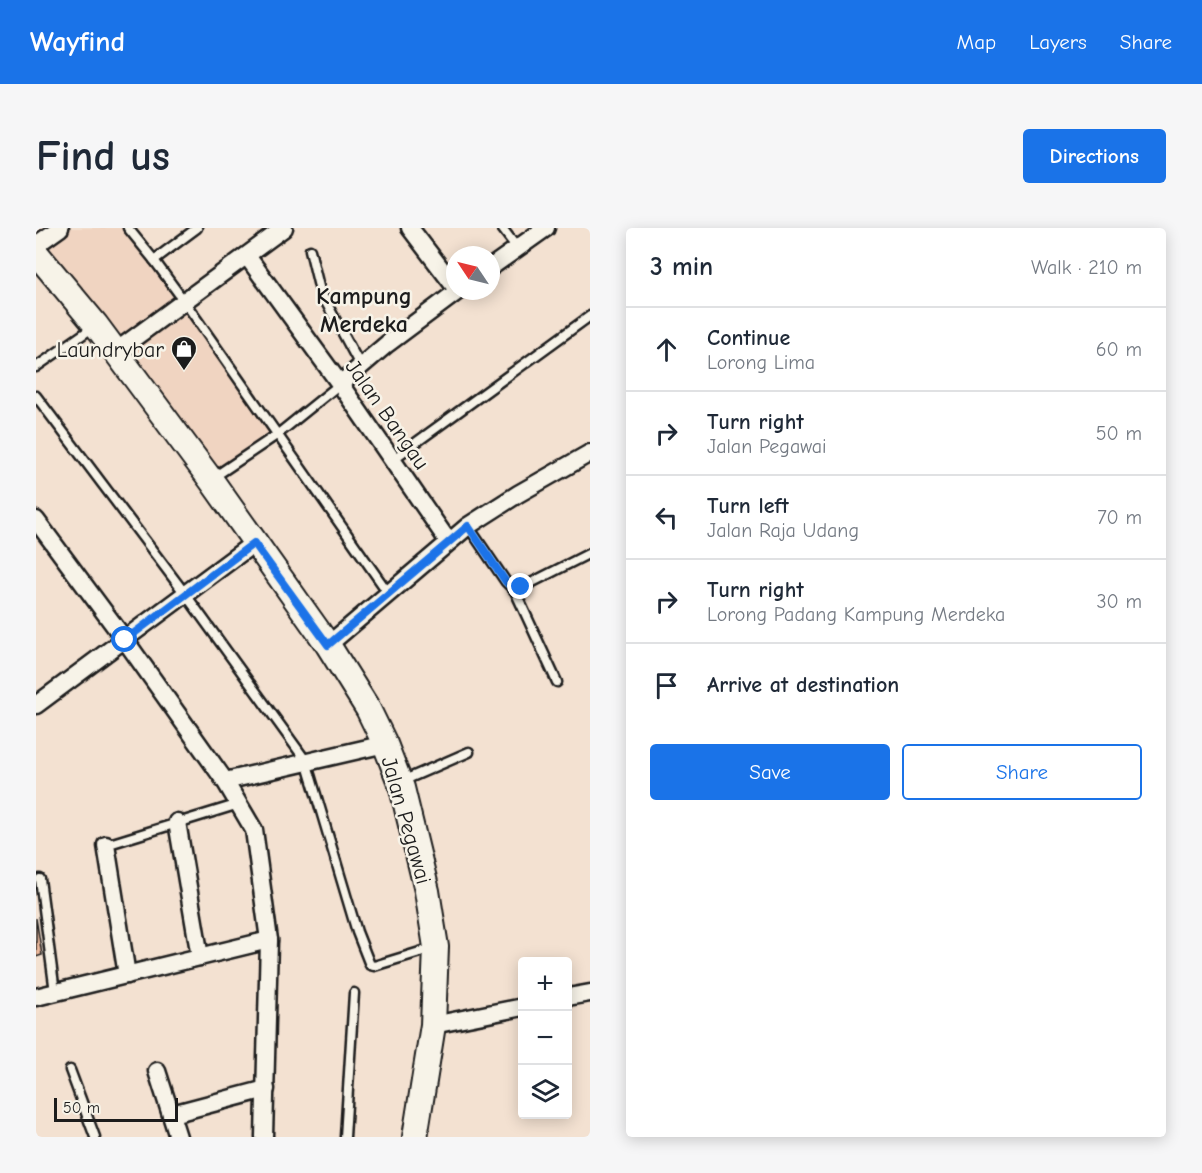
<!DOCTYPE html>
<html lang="en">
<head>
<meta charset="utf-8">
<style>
	:root { --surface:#fff; --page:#f6f6f7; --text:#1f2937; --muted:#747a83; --line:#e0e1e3; --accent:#1a73e8 }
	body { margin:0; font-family:"Comic Neue",sans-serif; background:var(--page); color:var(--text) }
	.controls { position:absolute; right:18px; bottom:18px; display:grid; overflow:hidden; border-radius:6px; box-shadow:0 3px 15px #0003 }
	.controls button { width:54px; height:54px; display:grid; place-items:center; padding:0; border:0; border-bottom:2px solid var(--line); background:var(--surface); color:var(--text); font:30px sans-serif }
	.compass { position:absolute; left:410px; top:18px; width:54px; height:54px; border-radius:50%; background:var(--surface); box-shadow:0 3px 15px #0003; rotate:305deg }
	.scale { position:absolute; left:18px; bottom:15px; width:124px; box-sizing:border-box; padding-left:6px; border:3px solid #1c1c1c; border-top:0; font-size:16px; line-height:21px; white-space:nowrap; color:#1c1c1c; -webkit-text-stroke:4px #f7f3e8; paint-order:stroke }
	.stop { position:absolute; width:18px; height:18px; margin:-14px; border:4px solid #1a73e8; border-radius:50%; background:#fff }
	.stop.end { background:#1a73e8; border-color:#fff; box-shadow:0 2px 6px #0008 }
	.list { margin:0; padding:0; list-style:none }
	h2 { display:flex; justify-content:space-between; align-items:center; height:78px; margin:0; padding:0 24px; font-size:26px }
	h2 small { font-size:20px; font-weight:400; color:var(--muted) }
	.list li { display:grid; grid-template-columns:39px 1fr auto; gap:18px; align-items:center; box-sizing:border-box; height:84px; padding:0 24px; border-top:2px solid var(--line) }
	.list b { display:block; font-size:22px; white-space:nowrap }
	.list p { margin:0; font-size:20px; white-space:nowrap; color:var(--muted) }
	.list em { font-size:20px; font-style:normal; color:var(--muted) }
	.actions { display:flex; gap:12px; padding:18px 24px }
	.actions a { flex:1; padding:14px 0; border:2px solid var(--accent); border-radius:6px; text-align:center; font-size:21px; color:var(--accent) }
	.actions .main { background:var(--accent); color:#fff }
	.icon { flex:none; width:33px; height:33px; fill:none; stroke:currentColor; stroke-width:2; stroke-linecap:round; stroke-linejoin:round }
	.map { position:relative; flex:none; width:554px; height:909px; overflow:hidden; border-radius:6px }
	header { display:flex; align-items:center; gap:36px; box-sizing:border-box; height:84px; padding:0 30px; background:var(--accent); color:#fff }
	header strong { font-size:28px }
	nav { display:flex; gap:33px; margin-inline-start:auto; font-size:21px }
	.intro { display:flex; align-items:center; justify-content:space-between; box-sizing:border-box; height:144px; padding:0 36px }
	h1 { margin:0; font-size:42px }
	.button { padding:15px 27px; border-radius:6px; background:var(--accent); color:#fff; font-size:21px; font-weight:700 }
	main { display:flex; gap:36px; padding:0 36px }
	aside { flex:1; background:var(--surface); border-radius:6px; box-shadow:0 3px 15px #0003 }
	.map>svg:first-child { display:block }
</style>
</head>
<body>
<header>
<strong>Wayfind</strong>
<nav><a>Map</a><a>Layers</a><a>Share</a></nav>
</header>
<div class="intro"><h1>Find us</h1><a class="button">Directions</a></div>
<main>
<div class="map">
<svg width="554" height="909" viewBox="0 0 554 909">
	<rect width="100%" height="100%" fill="#f3e1d1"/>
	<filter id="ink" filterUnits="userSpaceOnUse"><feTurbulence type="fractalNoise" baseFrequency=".0167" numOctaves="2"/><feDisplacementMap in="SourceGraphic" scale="12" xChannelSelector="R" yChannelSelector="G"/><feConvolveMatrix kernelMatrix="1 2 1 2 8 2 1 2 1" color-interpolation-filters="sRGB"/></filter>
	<g filter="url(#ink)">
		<polygon fill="#f0d4c1" points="13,0 96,0 248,207 169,261 45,96 0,41"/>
		<polygon fill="#eab79b" stroke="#1c1c1c" stroke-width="1.5" points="0,690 6,727 0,729"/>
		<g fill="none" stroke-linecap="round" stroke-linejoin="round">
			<defs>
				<g id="lane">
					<polyline points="92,0 118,32 148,73 353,366"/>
					<polyline points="466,0 481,20"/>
					<polyline points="274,22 284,63 325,139"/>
					<polyline points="118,32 161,0"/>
					<polyline points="0,139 59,98"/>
					<polyline points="0,168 150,367 270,533 321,704 334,737 338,738 397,720"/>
					<polyline points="356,232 554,88"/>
					<polyline points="175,251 242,206 304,156"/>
					<polyline points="432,298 470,354 479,363 554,325"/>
					<polyline points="479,363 521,454"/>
					<polyline points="364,554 433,524"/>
					<polyline points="70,617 203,576"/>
					<polyline points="4,651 19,764"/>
					<polyline points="34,842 59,909"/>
					<polyline points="309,909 318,765"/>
				</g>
				<g id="street">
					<polyline points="374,0 419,59"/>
					<polyline points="0,17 24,0"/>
					<polyline points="211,28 304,156 412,313"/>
					<polyline points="455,39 510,0"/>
					<polyline points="79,124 248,0"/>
					<polyline points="304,156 351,116 422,63"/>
					<polyline points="0,292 89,412 189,553 218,602 233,712 228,909"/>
					<polyline points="292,417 432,298 482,266 554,225"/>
					<polyline points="0,477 218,315"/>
					<polyline points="189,553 349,516"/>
					<polyline points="141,594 164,729"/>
					<polyline points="70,617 91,747"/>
					<polyline points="0,769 233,712"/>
					<polyline points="532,769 554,765"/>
					<polyline points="397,797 487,779"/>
					<polyline points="121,843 142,909"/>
					<polyline points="136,886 230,861"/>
				</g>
				<polyline id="secondary" points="0,25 60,97 175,252 292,417 332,481 349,516 366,560 391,663 400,719 397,797 379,909"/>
			</defs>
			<use href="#lane" stroke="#1c1c1c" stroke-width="13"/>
			<use href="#street" stroke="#1c1c1c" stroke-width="21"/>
			<use href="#secondary" stroke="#1c1c1c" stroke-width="28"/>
			<use href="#lane" stroke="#f7f3e8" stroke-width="8"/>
			<use href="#street" stroke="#f7f3e8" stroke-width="16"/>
			<use href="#secondary" stroke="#f7f3e8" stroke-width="24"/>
		</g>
	</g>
	<g fill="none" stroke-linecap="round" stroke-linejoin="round" filter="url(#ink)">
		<polyline stroke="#1a73e8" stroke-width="8" points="89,412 218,315 292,417 432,298 470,354 479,363 485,359"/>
	</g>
	<defs>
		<symbol id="shop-pin" viewBox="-11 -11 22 30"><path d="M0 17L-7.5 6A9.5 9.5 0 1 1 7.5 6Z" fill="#1c1c1c" stroke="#f7f3e8"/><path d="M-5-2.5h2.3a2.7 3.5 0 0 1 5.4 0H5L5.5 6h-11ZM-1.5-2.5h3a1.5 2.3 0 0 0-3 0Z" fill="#fff"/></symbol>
	</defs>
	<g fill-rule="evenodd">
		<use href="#shop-pin" x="133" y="106" width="30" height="40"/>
	</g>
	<g text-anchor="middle" stroke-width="5" stroke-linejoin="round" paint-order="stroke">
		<g font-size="22" fill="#1c1c1c" stroke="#f7f3e8" text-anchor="end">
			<text x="128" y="129">Laundrybar</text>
		</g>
		<g font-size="22" fill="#1c1c1c" stroke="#f7f3e8">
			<text transform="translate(352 186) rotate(55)" y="8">Jalan Bangau</text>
			<text transform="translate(371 592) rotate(74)" y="8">Jalan Pegawai</text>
		</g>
		<g font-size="24" font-weight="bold" fill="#1c1c1c" stroke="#f7f3e8">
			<text x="328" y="76">Kampung<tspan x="328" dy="28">Merdeka</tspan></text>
		</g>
	</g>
</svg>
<div class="controls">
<button>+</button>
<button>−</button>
<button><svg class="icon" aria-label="layers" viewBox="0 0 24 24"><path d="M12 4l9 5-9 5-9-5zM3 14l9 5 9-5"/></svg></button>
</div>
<svg class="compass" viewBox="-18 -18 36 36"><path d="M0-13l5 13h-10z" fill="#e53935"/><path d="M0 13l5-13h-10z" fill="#747a83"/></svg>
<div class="scale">50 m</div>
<div class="stop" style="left:89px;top:412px"></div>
<div class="stop end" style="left:485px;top:359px"></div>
</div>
<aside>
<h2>3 min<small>Walk · 210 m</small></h2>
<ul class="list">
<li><svg class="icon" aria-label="ahead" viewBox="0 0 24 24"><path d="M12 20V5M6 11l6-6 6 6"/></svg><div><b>Continue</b><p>Lorong Lima</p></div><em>60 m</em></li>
<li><svg class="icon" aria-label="right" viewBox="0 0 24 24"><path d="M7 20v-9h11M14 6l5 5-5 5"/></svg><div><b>Turn right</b><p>Jalan Pegawai</p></div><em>50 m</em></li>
<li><svg class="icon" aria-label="left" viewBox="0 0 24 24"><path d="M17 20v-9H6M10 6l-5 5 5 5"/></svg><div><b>Turn left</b><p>Jalan Raja Udang</p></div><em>70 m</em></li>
<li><svg class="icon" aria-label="right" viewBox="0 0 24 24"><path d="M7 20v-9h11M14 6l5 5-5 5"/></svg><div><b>Turn right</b><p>Lorong Padang Kampung Merdeka</p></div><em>30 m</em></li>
<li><svg class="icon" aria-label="arrive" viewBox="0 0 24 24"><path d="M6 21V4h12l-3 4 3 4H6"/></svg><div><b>Arrive at destination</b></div></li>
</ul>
<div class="actions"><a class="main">Save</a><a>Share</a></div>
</aside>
</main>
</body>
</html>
